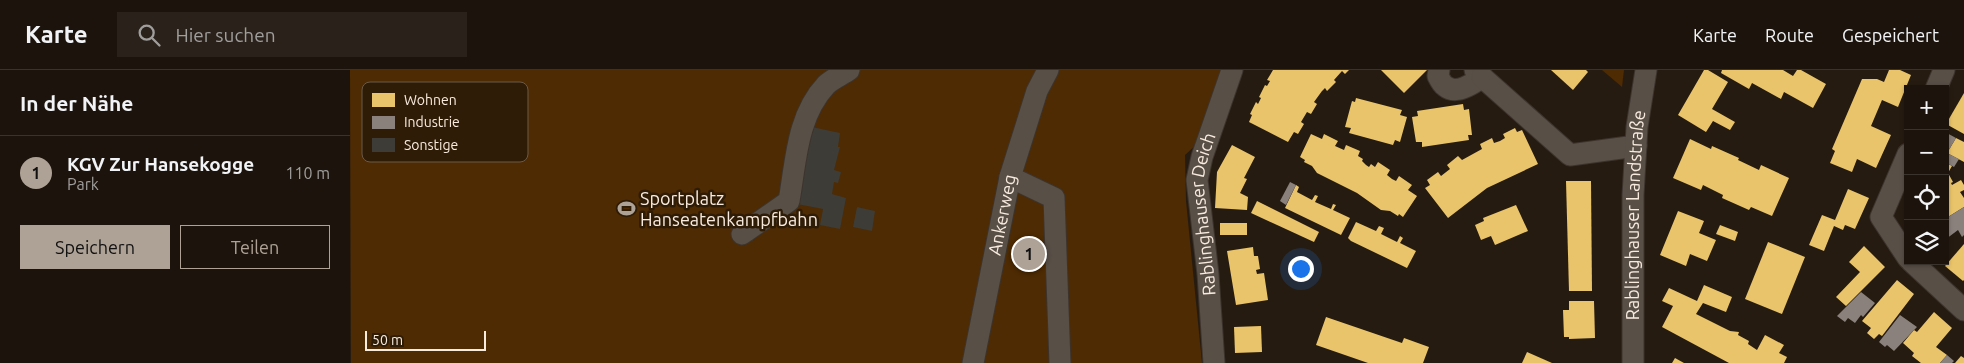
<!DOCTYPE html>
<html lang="de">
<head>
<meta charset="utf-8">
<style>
	:root { --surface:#1c140c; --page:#29211a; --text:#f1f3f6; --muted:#a09e9d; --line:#3a332d; --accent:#aea296 }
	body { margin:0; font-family:Ubuntu,sans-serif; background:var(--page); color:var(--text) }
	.controls { position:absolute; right:15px; top:15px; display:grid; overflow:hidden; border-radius:0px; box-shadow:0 1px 4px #0004 }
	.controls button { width:45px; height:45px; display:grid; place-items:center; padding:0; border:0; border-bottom:1px solid var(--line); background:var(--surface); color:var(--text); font:25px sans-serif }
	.scale { position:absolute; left:15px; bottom:12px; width:121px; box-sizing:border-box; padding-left:5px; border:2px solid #f8ebde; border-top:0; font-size:14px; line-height:18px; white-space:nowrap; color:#f8ebde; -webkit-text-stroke:4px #2f1c07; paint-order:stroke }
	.you { position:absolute; left:950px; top:198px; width:18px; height:18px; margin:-12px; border:4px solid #fff; border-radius:50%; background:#1a73e8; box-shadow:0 0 0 8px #1a73e833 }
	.badge { display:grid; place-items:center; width:32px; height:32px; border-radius:50%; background:var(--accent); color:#111; font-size:16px; font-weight:700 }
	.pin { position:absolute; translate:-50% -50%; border:2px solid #fff; box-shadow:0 1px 5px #0006 }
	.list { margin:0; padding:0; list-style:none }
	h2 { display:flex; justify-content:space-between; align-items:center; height:65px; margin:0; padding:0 20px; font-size:21px }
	h2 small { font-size:16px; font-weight:400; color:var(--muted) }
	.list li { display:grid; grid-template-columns:32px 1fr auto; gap:15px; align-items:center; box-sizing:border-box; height:75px; padding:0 20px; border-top:1px solid var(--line) }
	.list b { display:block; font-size:19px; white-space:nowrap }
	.list p { margin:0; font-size:16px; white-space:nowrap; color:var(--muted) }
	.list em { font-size:16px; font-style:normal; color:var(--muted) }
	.actions { display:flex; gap:10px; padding:15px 20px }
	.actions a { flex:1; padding:11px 0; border:1px solid var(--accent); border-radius:0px; text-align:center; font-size:18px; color:var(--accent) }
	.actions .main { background:var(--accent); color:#111 }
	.icon { flex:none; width:28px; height:28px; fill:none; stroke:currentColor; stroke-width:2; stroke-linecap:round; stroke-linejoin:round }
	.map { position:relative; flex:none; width:1614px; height:293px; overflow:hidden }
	header { display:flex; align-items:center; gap:30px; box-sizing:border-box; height:70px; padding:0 25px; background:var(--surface); border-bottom:1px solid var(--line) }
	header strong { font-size:24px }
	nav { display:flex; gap:28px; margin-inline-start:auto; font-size:18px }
	.search { width:350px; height:45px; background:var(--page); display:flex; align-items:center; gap:12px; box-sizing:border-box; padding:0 18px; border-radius:0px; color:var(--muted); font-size:19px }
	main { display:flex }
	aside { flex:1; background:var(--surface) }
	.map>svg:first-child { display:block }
</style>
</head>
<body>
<header>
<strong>Karte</strong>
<div class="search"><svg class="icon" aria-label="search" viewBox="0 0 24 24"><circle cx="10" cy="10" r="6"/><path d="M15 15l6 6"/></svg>Hier suchen</div>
<nav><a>Karte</a><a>Route</a><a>Gespeichert</a></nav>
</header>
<main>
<aside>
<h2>In der Nähe<small></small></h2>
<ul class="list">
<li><span class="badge">1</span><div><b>KGV Zur Hansekogge</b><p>Park</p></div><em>110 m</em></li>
</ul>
<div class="actions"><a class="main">Speichern</a><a>Teilen</a></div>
</aside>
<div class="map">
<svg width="1614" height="293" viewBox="0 0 1614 293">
	<rect width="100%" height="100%" fill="#261b10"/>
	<g fill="#4e2b02">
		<polygon points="0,0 874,0 847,74 835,85 836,131 852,293 1,293"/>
		<polygon points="1252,0 1274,0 1272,17"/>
	</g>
	<g fill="#e9c46a">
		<polygon points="923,0 999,0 995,4 992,1 984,10 986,12 977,21 975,18 972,21 964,32 967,34 961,44 957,42 951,52 954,54 948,64 944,62 938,72 899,52 902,45 900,44 906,32 908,34 911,28 909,27 915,15 917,16 920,11 917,10"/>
		<polygon points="1031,0 1077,0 1054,23"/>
		<polygon points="1201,0 1236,0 1238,2 1223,20"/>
		<polygon points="1354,0 1358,0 1378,12 1362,39 1385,52 1380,60 1363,51 1356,62 1328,45"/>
		<polygon points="1372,0 1433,0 1443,6 1447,0 1451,0 1476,14 1463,38 1434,22 1431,29 1402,13 1399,19 1371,3"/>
		<polygon points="1539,0 1550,0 1561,5 1548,37 1532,30 1521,56 1541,65 1526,98 1507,89 1502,102 1480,93 1485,81 1482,79 1512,9 1527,9 1534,12"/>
		<polygon points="1614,23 1614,64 1596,54"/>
		<polygon points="1006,28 1052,40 1050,45 1057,47 1050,72 1045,70 1043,75 999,63 1001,58 995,57 1002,31 1005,32"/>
		<polygon points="1113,34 1114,40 1119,39 1122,65 1118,65 1119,70 1072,77 1072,72 1066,72 1062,47 1068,46 1067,41"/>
		<polygon points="1165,58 1167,62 1172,60 1188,94 1137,118 1098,148 1075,118 1080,115 1077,110 1088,102 1091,106 1100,99 1097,95 1108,86 1112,90 1132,79 1130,74 1142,68 1144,73 1150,71 1155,68 1153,64"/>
		<polygon points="961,64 972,69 974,64 988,71 985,76 994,80 996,75 1010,81 1008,86 1013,89 1012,91 1016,95 1019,97 1021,94 1025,97 1028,92 1040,100 1037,105 1042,109 1046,111 1049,106 1062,115 1058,120 1067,126 1053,147 1049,144 1048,146 1040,141 1031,140 1007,123 967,103 962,96 954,92 955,90 950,87"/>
		<polygon points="1606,68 1614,72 1614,92 1597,83"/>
		<polygon points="1340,69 1361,79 1362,76 1389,88 1388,90 1409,100 1411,95 1439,108 1422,146 1401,137 1399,140 1372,128 1373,125 1353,115 1351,120 1323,108"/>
		<polygon points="882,75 905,87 894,108 897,109 890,123 898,127 897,140 865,138 867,102"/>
		<polygon points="1595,92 1602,96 1598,103 1603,112 1601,113 1602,115 1611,110 1614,115 1614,120 1610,122 1614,128 1614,137 1598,147 1597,145 1595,146"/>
		<polygon points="1216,111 1241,111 1242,221 1219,221"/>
		<polygon points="946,115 949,117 947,122 962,130 965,125 968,126 965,132 981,139 983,134 986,135 983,140 1000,148 991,165 935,138"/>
		<polygon points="1498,119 1519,128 1505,159 1495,155 1493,160 1484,156 1474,181 1459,175 1472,145 1485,150"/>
		<polygon points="907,131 969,162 964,172 901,143"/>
		<polygon points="1166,135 1178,161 1145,175 1141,166 1131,170 1125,155 1134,151 1133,148"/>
		<polygon points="1328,141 1354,151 1349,163 1366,170 1357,191 1340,184 1336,196 1310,185"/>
		<polygon points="1006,152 1026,161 1029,156 1034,158 1031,164 1047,172 1050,166 1053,168 1050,173 1066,181 1057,198 1001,171 998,168"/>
		<rect x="870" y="153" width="27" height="12"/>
		<polygon points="1370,155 1388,162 1385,171 1366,164"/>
		<polygon points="1418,172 1455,187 1432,244 1395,229"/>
		<polygon points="1614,174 1614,210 1613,211 1595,196"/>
		<polygon points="1514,176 1535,197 1496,236 1486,227 1510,202 1499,192"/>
		<polygon points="903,177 904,186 908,186 910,199 906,200 907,204 914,203 918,230 886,235 877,181"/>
		<polygon points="1547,210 1564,224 1532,266 1529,264 1524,269 1517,263 1521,258 1512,251"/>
		<polygon points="1354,215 1382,227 1376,242 1353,233 1346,244 1380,261 1389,262 1388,265 1399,271 1398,274 1407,280 1415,265 1434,275 1429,283 1437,287 1434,293 1379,293 1312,257 1323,236 1312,231 1319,218 1347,231"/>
		<polygon points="1219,231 1244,231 1245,268 1219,269 1219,267 1214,267 1213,240 1219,240"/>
		<polygon points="1584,242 1602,258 1586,277 1597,285 1590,293 1571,293 1562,286 1564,283 1553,273 1564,260 1567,262"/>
		<polygon points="976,247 1052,273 1054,268 1079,277 1073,293 1018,293 966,275"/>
		<polygon points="911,256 912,282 885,283 884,257"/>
		<polygon points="1177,282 1202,293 1172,293"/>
		<polygon points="1611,286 1614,288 1614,293 1605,293"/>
		<polygon points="1325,288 1334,293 1322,293"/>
	</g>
	<g fill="#8a817c">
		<polygon points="1595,62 1606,68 1597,83 1609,89 1604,97 1595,92"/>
		<polygon points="940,112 946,115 936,135 930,131"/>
		<polygon points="1614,137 1614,165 1612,167 1608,160 1596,169 1595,146 1597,145 1598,147"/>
		<polygon points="1511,222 1525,233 1513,247 1511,245 1505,253 1498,248 1495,252 1487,246"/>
		<polygon points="1550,245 1567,257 1544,281 1537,275 1535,277 1529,272"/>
		<polygon points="1597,285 1604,291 1602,293 1590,293"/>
	</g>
	<g fill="#3d3c37">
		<polygon points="462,57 490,63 488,77 490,77 484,100 491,102 488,113 484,112 482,124 496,128 490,159 470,155 473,139 447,134"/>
		<polygon points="507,137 525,141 522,161 503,157"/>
	</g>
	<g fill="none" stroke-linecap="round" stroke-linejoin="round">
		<defs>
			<g id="minor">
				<path d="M1089,0L1088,6C1089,8 1092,14 1095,16C1106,25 1123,14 1132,7L1125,0"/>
				<polyline points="1132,7 1220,85 1286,76"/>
				<polyline points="1586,19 1594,0"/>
				<polyline points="1558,84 1531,147 1558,188"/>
				<polyline points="660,107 704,128 710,293"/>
				<path d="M392,164L439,131C446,91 447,46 476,15C482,9 492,5 499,0"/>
				<polyline points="1561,191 1614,240"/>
				<path id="s1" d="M623,293L660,107L687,21L698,0"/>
				<path id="s2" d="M864,293L858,204L847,110L852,87L882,0"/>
				<path id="s3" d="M1283,293V125L1287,57L1296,0"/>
			</g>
		</defs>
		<use href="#minor" stroke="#3d342d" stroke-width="23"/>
		<use href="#minor" stroke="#584f47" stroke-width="21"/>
	</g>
	<defs>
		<symbol id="stadium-bare" viewBox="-9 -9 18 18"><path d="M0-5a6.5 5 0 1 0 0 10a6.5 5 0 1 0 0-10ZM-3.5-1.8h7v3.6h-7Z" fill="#aea296" stroke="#2f1c07" stroke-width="2.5" paint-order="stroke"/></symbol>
	</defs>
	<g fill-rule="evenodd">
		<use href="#stadium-bare" x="264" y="126" width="25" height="25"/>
	</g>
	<g text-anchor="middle" stroke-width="5" stroke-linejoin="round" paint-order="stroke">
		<g font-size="18" fill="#f8ebde" stroke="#2f1c07" text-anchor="start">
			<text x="290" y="135">Sportplatz<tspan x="290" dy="21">Hanseatenkampfbahn</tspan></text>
		</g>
		<g font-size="18" fill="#f8ebde" stroke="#2f1c07">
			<text dy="6" stroke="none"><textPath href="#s1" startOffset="151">Ankerweg</textPath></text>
			<text dy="6" stroke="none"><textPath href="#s2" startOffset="150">Rablinghauser Deich</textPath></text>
			<text dy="6" stroke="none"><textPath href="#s3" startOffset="148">Rablinghauser Landstraße</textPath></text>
		</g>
	</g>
	<rect x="12" y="12" width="166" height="80" rx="8" fill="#2f1c07" stroke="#6b5a48" stroke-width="1"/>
	<rect x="22" y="23" width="23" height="14" fill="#e9c46a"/>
	<rect x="22" y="46" width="23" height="13" fill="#8a817c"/>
	<rect x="22" y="68" width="23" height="14" fill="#3d3c37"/>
	<g font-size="14" fill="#f8ebde">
		<text x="54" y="35">Wohnen</text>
		<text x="54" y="57">Industrie</text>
		<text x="54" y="80">Sonstige</text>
	</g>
</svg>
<div class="controls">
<button>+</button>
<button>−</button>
<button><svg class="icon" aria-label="locate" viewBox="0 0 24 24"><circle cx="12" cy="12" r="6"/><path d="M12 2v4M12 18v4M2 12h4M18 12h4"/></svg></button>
<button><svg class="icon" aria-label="layers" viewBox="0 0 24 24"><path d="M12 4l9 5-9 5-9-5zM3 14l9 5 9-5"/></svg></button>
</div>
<div class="scale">50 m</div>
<div class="you"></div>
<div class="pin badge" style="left:679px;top:184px">1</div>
</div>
</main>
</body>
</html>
